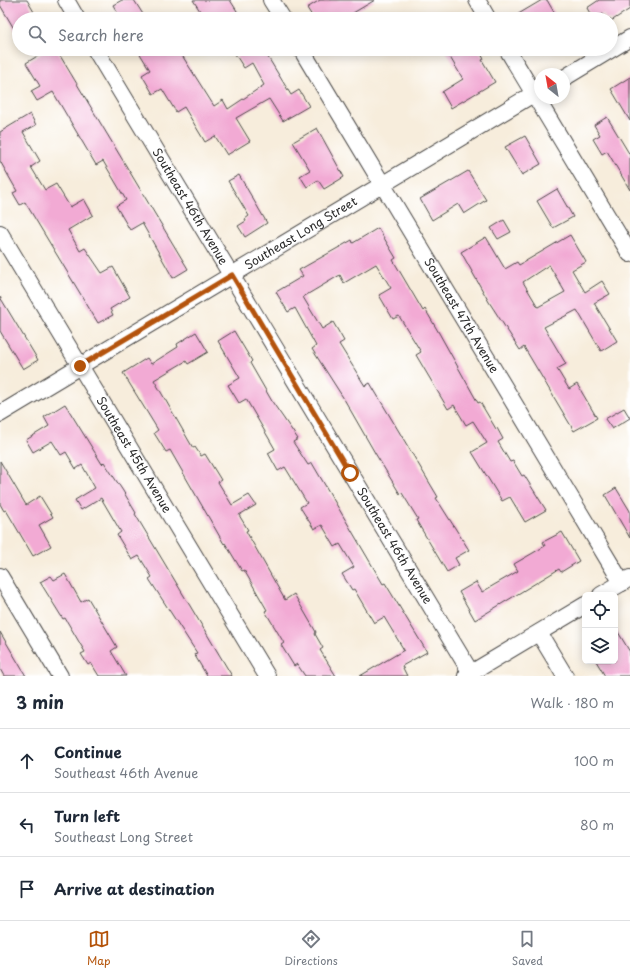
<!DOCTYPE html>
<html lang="en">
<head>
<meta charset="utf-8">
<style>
	:root { --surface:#fff; --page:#f6f6f7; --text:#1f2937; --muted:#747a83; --line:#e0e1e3; --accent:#b45309 }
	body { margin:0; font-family:"Playpen Sans",sans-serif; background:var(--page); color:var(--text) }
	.controls { position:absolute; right:12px; bottom:12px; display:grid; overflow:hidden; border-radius:6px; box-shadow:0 2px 10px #0003 }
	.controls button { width:36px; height:36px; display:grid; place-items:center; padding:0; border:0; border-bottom:1px solid var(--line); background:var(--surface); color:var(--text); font:20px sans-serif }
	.compass { position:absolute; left:534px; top:68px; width:36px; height:36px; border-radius:50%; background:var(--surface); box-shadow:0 2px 10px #0003; rotate:329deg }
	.stop { position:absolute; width:12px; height:12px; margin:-9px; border:3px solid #b45309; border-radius:50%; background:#fff }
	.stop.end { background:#b45309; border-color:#fff; box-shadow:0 1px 4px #0008 }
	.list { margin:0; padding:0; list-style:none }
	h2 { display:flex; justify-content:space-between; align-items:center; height:52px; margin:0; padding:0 16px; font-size:17px }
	h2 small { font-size:13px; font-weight:400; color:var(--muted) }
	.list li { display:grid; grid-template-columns:26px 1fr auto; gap:12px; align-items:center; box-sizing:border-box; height:64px; padding:0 16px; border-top:1px solid var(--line) }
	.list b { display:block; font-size:15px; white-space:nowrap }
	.list p { margin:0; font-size:13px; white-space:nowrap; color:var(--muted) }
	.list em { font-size:13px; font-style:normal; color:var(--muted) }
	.icon { flex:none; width:22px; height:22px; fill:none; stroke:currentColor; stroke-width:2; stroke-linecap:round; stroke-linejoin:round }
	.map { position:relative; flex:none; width:630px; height:676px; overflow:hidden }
	.search { position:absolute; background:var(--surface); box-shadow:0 2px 10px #0003; left:12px; right:12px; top:12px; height:44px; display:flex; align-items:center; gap:10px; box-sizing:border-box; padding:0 14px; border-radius:22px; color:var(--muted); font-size:15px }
	.sheet { height:244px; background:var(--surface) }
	nav { display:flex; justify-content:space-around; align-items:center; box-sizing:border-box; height:56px; border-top:1px solid var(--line); background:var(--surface); font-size:11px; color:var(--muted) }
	nav a { display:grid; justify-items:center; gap:2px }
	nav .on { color:var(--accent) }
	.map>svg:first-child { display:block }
</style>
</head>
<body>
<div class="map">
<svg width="630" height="676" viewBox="0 0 630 676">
	<rect width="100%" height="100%" fill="#fff"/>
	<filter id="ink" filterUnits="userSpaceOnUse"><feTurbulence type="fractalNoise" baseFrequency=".025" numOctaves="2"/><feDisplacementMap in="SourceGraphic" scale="8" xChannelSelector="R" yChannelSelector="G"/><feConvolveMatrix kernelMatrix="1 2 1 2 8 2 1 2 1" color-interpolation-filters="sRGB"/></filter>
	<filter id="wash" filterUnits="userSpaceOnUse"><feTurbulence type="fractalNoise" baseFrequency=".012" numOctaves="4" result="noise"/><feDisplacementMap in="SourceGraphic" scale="16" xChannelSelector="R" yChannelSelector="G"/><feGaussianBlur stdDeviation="0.9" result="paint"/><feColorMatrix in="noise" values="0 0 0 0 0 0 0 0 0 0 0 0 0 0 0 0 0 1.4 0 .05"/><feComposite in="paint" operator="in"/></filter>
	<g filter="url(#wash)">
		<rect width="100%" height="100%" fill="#f7eddc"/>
		<g id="blocks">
			<g fill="#f2aad4" fill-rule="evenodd">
				<polygon points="0,0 27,0 38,19 19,19 19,37 0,5"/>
				<polygon points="122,0 134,0 146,19 121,19 113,5"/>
				<polygon points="193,0 230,0 242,19 185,19 200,11"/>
				<polygon points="320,0 375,0 353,13 357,19 314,19 307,8"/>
				<polygon points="542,0 547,0 555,14 547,19 510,19"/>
				<polygon points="599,0 630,0 630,9 611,21 611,19 606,19 603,14 593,19 587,8"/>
				<polygon points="49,49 56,49 188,269 173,278 142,223 130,230 116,206 126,200 103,161 96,165 53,92 37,101 31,91 40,86 26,63"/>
				<polygon points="137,49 178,49 214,106 223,100 228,109 264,85 252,63 244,68 235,54 243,49 263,49 291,95 299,90 309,106 283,121 269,99 236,118 250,141 227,155 215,136 205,142 184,107 176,112 162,89 153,94 142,75 150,70"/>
				<polygon points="445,49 478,49 484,59 482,60 495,82 451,108 442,92 463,79"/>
				<polygon points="630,77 630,121 611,89"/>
				<polygon points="30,114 36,125 23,132 40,161 31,167 45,190 56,184 70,207 84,199 93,215 68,230 80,251 85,248 102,273 113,267 130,297 110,309 113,315 98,323 25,202 20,205 13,193 17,191 0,161 0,132"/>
				<polygon points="607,117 630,155 630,190 607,151 602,154 593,139 600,135 594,125"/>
				<polygon points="317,128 344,177 324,189 318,180 307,187 300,176 310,170 293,142"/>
				<polygon points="525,136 541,164 522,175 505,147"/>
				<polygon points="468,171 486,200 464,214 458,204 432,220 420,199"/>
				<polygon points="239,175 267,223 245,237 238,226 246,221 245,219 249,216 228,181"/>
				<polygon points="557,189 573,217 553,228 537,201"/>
				<polygon points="504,220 511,232 498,239 491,228"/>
				<polygon points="378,228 396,258 393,260 423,311 425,309 439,333 478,403 480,402 496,429 497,428 503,439 498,442 510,462 513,461 522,476 524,475 546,510 525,522 510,497 502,501 472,452 487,443 473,421 466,425 454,405 448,409 416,355 421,352 399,316 393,319 379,295 391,288 376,264 344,283 340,275 303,297 322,329 333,322 344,341 339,344 365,386 370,383 438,497 436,498 469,550 455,558 459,565 447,572 416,520 418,519 402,493 400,494 375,453 344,399 312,349 316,346 295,308 288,312 276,292 303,276 299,270 352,240 353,243"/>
				<path d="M570,235L586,262L572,270L585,292L602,281L610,294L594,303L617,341L601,351L577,310L544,327L566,364L557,369L569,389L577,384L597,418L574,431L524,347L520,350L489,302L461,252L486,237L505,269L517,262L519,265ZM549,265L565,292L538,307L523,282Z"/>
				<polygon points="0,297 38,360 23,369 0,331"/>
				<polygon points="234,331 252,361 250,363 273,403 298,439 293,442 308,465 312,463 383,584 385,583 427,652 402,666 407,676 360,676 404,650 384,617 374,623 354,589 352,590 342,574 354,567 340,544 335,547 322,525 314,529 300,507 307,503 285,467 278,471 268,453 275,449 246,399 239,403 228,385 240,378 218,341"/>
				<polygon points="196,332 208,352 188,364 186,361 154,380 193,448 195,447 201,456 205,454 221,480 218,482 232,505 249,495 256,505 239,515 248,530 246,531 285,600 294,594 316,632 315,634 323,648 320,650 336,676 305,676 297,664 294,666 281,645 284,643 265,611 267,610 244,570 242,571 225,543 224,544 170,450 166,452 154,433 158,430 123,373 147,358 151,364 178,347 177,344"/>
				<polygon points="65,404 102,464 104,462 123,491 136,513 135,514 232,676 207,676 194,654 197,653 149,579 152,577 139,556 132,560 117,535 121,532 101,498 81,510 75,500 95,488 82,465 76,469 66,452 61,455 52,441 33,452 26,440 49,426 44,417"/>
				<polygon points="624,408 630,418 612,429 605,419"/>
				<polygon points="0,461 26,505 40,496 53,517 39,525 51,546 33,556 6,510 4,511 0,504"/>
				<polygon points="616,488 630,511 630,538 605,495"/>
				<polygon points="562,532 579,561 561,572 559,569 475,620 459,592 476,582 482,592 518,571 514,564 545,546 543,542"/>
				<polygon points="65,574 81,602 88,598 117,647 111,651 126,676 99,676 91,663 88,665 81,654 85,652 65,618 63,619 40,582 51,576 54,580"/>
				<polygon points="615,627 630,652 630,676 605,676 596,661 615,661"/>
				<polygon points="0,632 26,676 4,676 0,669"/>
			</g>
		</g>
	</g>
	<g filter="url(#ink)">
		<use href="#blocks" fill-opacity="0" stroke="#4a4846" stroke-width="1"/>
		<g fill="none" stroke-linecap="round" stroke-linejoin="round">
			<defs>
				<g id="minor">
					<polyline points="66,0 77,19"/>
					<polyline points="271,0 283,19"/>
					<polyline points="477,0 488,19"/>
					<path id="s1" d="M95,49L471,673"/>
					<path id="s2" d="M301,49L622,583"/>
					<polyline points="507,49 630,254"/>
					<polyline points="564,78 630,38"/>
					<path id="s3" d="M0,233L267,676"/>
					<path id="s4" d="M0,414L540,90"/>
					<polyline points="0,576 60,676"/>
					<polyline points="601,595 630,578"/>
					<polyline points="539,633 565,676"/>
					<polyline points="466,676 585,605"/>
				</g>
			</defs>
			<use href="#minor" stroke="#4a4846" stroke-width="18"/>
			<use href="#minor" stroke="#fff" stroke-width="16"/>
		</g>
	</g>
	<g fill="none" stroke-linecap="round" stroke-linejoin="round" filter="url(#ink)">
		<polyline stroke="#b45309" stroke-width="5" points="80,366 232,275 350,473"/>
	</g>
	<g text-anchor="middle" stroke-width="3.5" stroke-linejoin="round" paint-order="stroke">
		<g font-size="12" fill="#2b2b2b" stroke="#fff">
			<text dy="4" stroke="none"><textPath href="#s1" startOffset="184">Southeast 46th Avenue</textPath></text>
			<text dy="4" stroke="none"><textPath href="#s4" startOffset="351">Southeast Long Street</textPath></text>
			<text dy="4" stroke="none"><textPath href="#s2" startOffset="311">Southeast 47th Avenue</textPath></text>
			<text dy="4" stroke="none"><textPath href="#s3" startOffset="259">Southeast 45th Avenue</textPath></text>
			<text dy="4" stroke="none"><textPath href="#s1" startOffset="580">Southeast 46th Avenue</textPath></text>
		</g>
	</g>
</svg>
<div class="controls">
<button><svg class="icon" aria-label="locate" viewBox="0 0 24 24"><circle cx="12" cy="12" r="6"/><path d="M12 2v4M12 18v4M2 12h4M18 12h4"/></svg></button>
<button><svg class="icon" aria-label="layers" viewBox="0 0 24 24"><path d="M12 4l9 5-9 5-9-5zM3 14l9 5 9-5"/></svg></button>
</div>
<svg class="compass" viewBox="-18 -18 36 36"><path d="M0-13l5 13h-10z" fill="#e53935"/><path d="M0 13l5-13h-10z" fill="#747a83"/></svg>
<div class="stop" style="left:350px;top:473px"></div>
<div class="stop end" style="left:80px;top:366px"></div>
<div class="search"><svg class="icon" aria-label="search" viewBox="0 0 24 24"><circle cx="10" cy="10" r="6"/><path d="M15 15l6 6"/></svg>Search here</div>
</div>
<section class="sheet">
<h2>3 min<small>Walk · 180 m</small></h2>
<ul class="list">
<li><svg class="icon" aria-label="ahead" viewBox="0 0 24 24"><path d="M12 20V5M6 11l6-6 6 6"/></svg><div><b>Continue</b><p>Southeast 46th Avenue</p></div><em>100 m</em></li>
<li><svg class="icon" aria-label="left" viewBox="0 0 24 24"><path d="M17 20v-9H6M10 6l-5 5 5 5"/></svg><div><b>Turn left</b><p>Southeast Long Street</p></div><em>80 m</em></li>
<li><svg class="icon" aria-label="arrive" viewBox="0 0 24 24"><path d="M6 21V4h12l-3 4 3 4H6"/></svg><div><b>Arrive at destination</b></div></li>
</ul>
</section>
<nav>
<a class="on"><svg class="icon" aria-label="map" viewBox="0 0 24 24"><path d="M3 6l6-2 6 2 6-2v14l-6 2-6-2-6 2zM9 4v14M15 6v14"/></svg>Map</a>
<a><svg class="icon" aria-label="directions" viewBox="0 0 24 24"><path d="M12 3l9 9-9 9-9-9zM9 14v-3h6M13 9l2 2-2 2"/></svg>Directions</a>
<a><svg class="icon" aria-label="saved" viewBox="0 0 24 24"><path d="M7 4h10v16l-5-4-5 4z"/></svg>Saved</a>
</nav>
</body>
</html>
